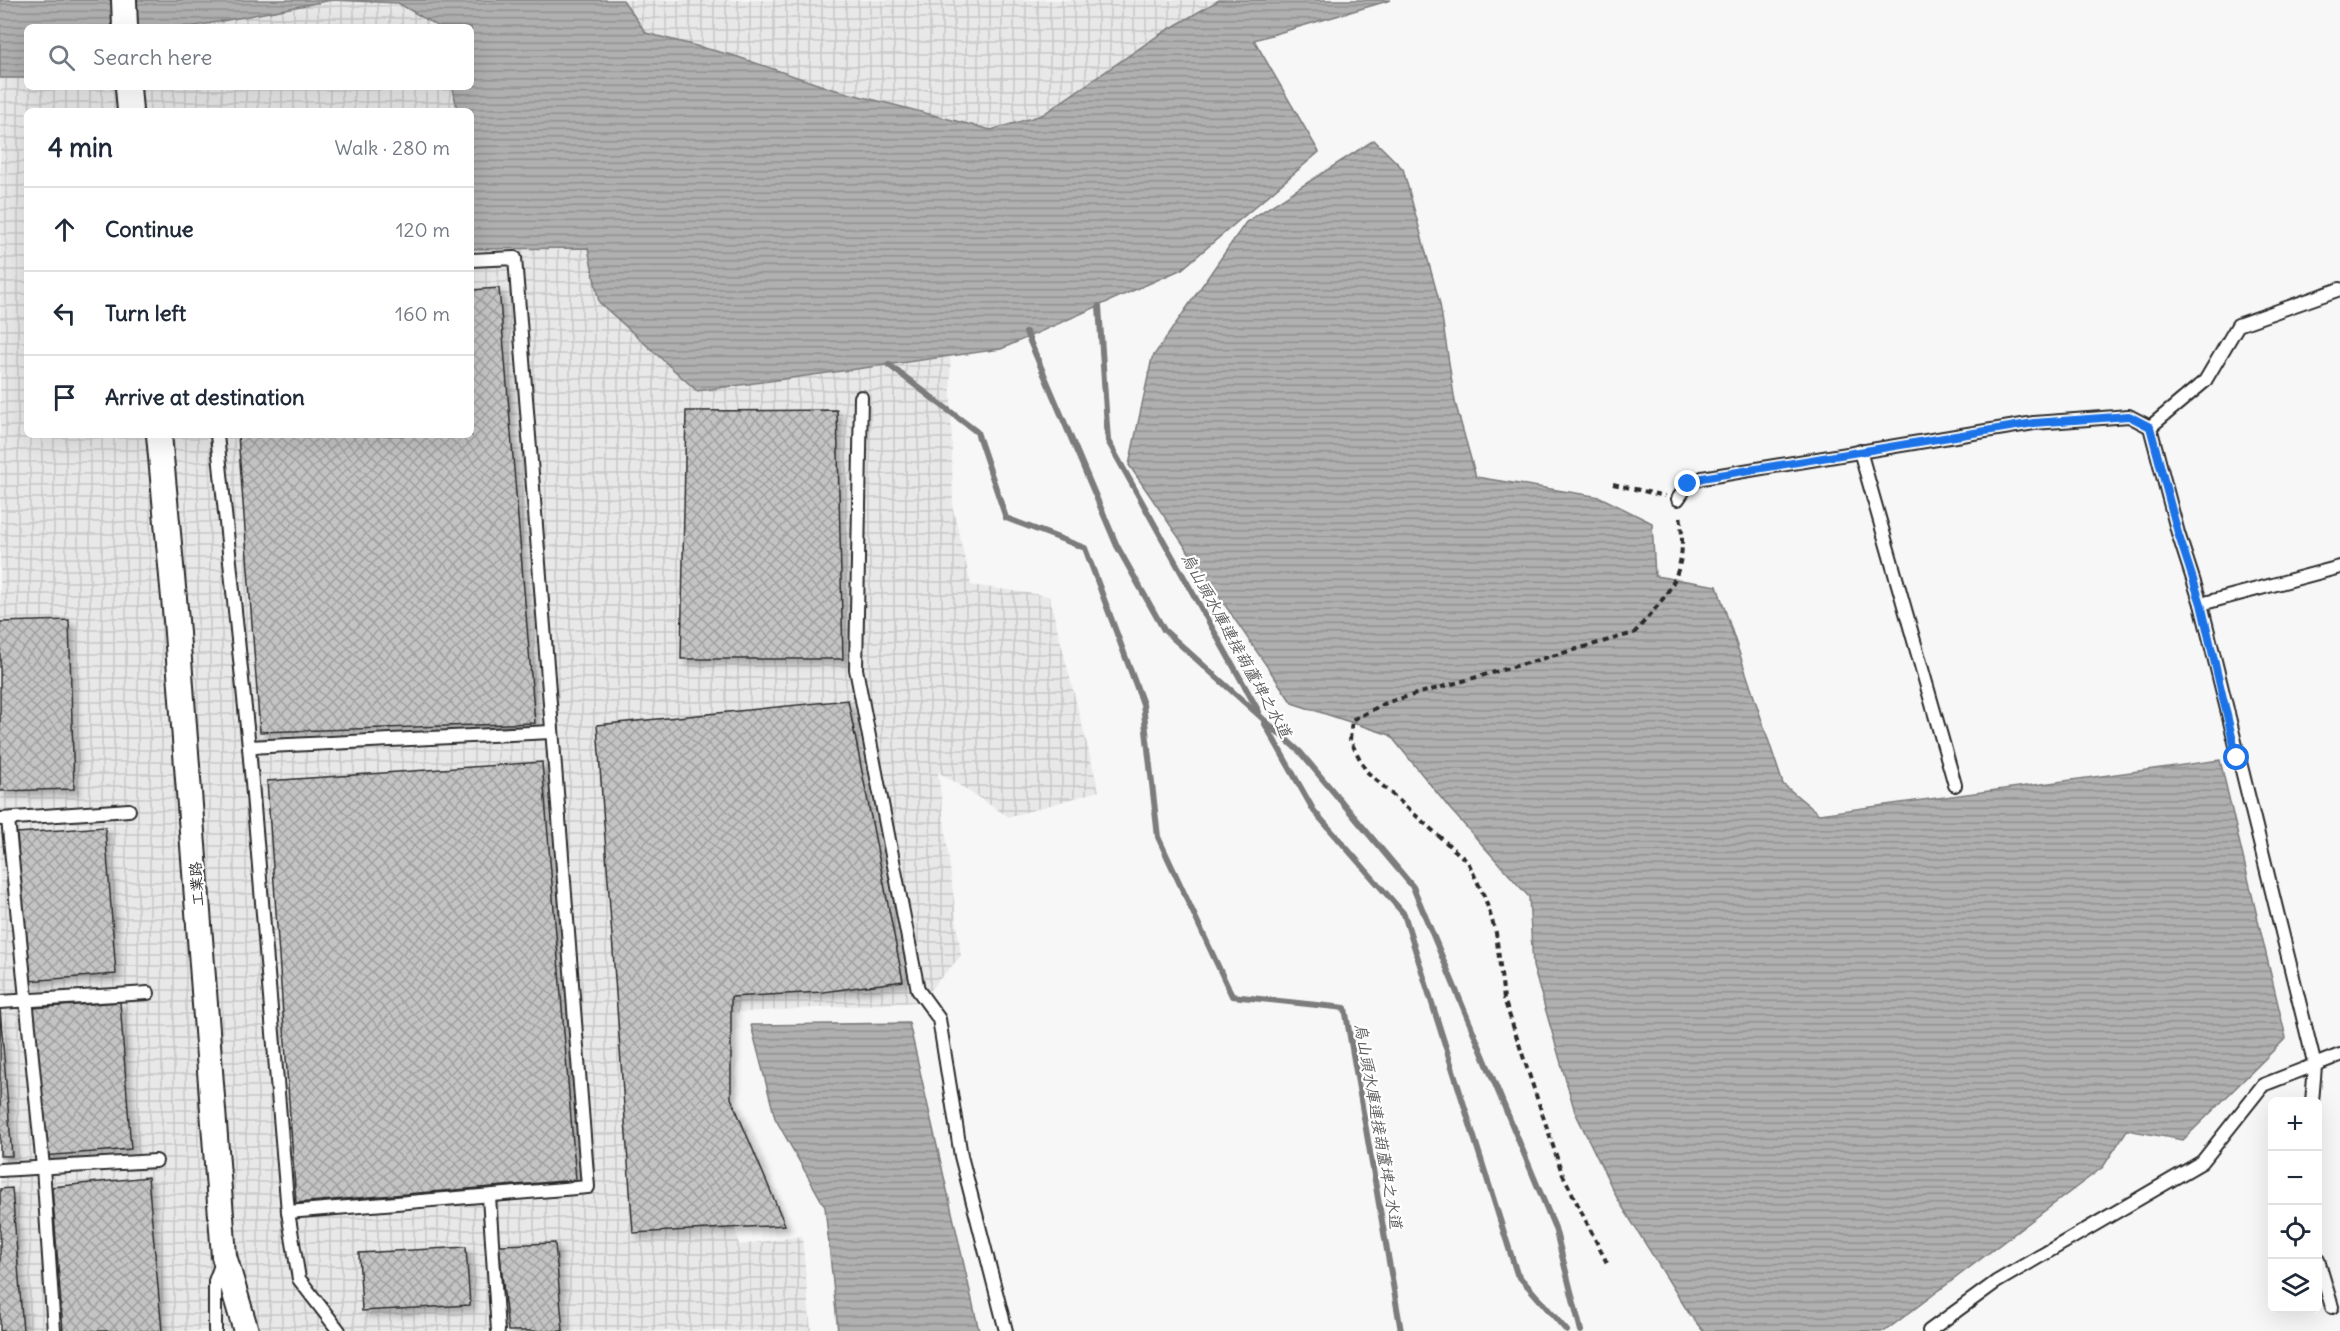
<!DOCTYPE html>
<html lang="en">
<head>
<meta charset="utf-8">
<style>
	:root { --surface:#fff; --page:#f2f2f3; --text:#1f2937; --muted:#747a83; --line:#e0e1e3 }
	body { margin:0; font-family:Delius,"LXGW WenKai TC",sans-serif; background:var(--page); color:var(--text) }
	.controls { position:absolute; right:18px; bottom:18px; display:grid; overflow:hidden; border-radius:9px; box-shadow:0 6px 24px #0002 }
	.controls button { width:54px; height:54px; display:grid; place-items:center; padding:0; border:0; border-bottom:2px solid var(--line); background:var(--surface); color:var(--text); font:30px sans-serif }
	.stop { position:absolute; width:18px; height:18px; margin:-14px; border:4px solid #1a73e8; border-radius:50%; background:#fff }
	.stop.end { background:#1a73e8; border-color:#fff; box-shadow:0 2px 6px #0008 }
	.list { margin:0; padding:0; list-style:none }
	h2 { display:flex; justify-content:space-between; align-items:center; height:78px; margin:0; padding:0 24px; font-size:26px }
	h2 small { font-size:20px; font-weight:400; color:var(--muted) }
	.list li { display:grid; grid-template-columns:39px 1fr auto; gap:18px; align-items:center; box-sizing:border-box; height:84px; padding:0 24px; border-top:2px solid var(--line) }
	.list b { display:block; font-size:22px; white-space:nowrap }
	.list em { font-size:20px; font-style:normal; color:var(--muted) }
	.icon { flex:none; width:33px; height:33px; fill:none; stroke:currentColor; stroke-width:2; stroke-linecap:round; stroke-linejoin:round }
	.map { position:relative; flex:none; width:2340px; height:1331px; overflow:hidden }
	.search { position:absolute; background:var(--surface); box-shadow:0 6px 24px #0002; left:24px; top:24px; width:450px; height:66px; display:flex; align-items:center; gap:15px; box-sizing:border-box; padding:0 21px; border-radius:9px; color:var(--muted); font-size:22px }
	.panel { position:absolute; background:var(--surface); box-shadow:0 6px 24px #0002; left:24px; top:108px; width:450px; height:330px; border-radius:9px }
	.map>svg:first-child { display:block }
</style>
</head>
<body>
<div class="map">
<svg width="2340" height="1331" viewBox="0 0 2340 1331">
	<defs>
		<pattern id="industrial-grid" width="8" height="8" patternUnits="userSpaceOnUse" patternTransform="scale(1.5)"><rect width="8" height="8" fill="#e8e8e8"/><path d="M0 4h8M4 0v8" fill="none" stroke="#c7c7c7"/></pattern>
		<pattern id="water-rules" width="6" height="5" patternUnits="userSpaceOnUse" patternTransform="scale(1.5)"><rect width="6" height="5" fill="#b0b0b0"/><path d="M0 2.5h6" fill="none" stroke="#8f8f8f"/></pattern>
		<pattern id="building-cross-hatch" width="8" height="8" patternUnits="userSpaceOnUse" patternTransform="scale(1.5)"><rect width="8" height="8" fill="#c4c4c4"/><path d="M0 0l8 8M0 8l8-8" fill="none" stroke="#9f9f9f"/></pattern>
		<filter id="shadow"><feDropShadow dx="5.5" dy="5.5" stdDeviation="3" flood-color="#0004"/></filter>
	</defs>
	<rect width="100%" height="100%" fill="#f7f7f7"/>
	<filter id="ink" filterUnits="userSpaceOnUse"><feTurbulence type="fractalNoise" baseFrequency=".0167" numOctaves="2"/><feDisplacementMap in="SourceGraphic" scale="12" xChannelSelector="R" yChannelSelector="G"/><feConvolveMatrix kernelMatrix="1 2 1 2 8 2 1 2 1" color-interpolation-filters="sRGB"/></filter>
	<g filter="url(#ink)">
		<path fill="url(#industrial-grid)" fill-rule="evenodd" d="M0,0H1261L947,184L953,509L971,585L1049,596L1099,791L1009,817L938,772L961,956L919,1002L712,1014L713,1136L739,1245L802,1236L811,1331H0ZM27,27H471V87H27ZM27,111H471V435H27Z"/>
		<g fill="url(#water-rules)" stroke="#7b7b7b" stroke-width="1.5">
			<polygon points="0,0 623,0 646,33 735,56 832,89 991,130 1042,115 1159,35 1219,0 1391,0 1254,40 1319,152 1182,269 1001,349 697,391 599,302 588,248 471,249 471,111 457,111 453,87 471,87 471,27 439,27 398,3 332,0 191,27 27,27 27,78 0,78"/>
			<polygon points="1374,140 1403,169 1440,304 1455,402 1476,477 1600,497 1652,523 1655,576 1717,586 1783,784 1819,814 2220,760 2286,1038 2183,1140 2127,1130 2103,1167 1885,1331 1703,1331 1690,1315 1618,1200 1575,1112 1533,966 1529,897 1450,809 1390,735 1292,703 1129,465 1152,358 1246,222"/>
			<polygon points="909,1023 979,1331 838,1331 825,1207 775,1118 751,1025"/>
		</g>
		<g fill="none" stroke-linecap="round" stroke-linejoin="round">
			<g stroke="#7b7b7b" stroke-width="6">
				<polyline points="1099,306 1108,441 1259,712"/>
				<polyline points="1026,332 1117,546 1164,630 1300,752 1413,887 1555,1228 1581,1331"/>
				<polyline points="889,365 977,432 1006,518 1085,548 1143,704 1158,837 1232,996 1345,1008 1401,1331"/>
				<polyline points="1265,724 1314,811 1404,914 1517,1274 1567,1331"/>
			</g>
		</g>
		<g fill="url(#building-cross-hatch)" stroke="#2b2b2b" stroke-width="1.5" filter="url(#shadow)">
			<polygon points="499,288 535,723 260,732 238,435 471,435 471,290"/>
			<polygon points="837,410 843,659 681,659 686,411"/>
			<polygon points="69,620 74,789 0,791 0,622"/>
			<polygon points="848,700 903,981 823,992 731,997 731,1098 785,1225 633,1233 597,725"/>
			<polygon points="542,762 576,1180 296,1203 267,781"/>
			<polygon points="105,827 116,974 28,981 17,833"/>
			<polygon points="120,1002 131,1149 43,1156 32,1008"/>
			<polygon points="0,1008 12,1156 0,1156"/>
			<polygon points="148,1177 162,1331 63,1331 52,1187"/>
			<polygon points="12,1188 23,1331 0,1331 0,1189"/>
			<polygon points="555,1243 563,1331 508,1331 499,1245"/>
			<polygon points="466,1247 470,1305 362,1311 359,1253"/>
		</g>
		<g fill="none" stroke-linecap="round" stroke-linejoin="round">
			<defs>
				<g id="service">
					<polyline points="861,397 856,669 918,990 939,1019 961,1156 1006,1331"/>
					<polyline points="2150,427 2178,533 2201,604 2315,1066 2312,1102"/>
					<polyline points="217,435 249,747 288,1212 299,1279 339,1331"/>
					<polyline points="1860,451 1955,785"/>
					<polyline points="1678,499 1688,484 1702,478 2034,423 2129,416 2150,427 2205,381 2238,325 2340,289"/>
					<polyline points="2201,604 2340,567"/>
					<polyline points="249,747 551,732"/>
					<polyline points="1,819 129,810"/>
					<polyline points="8,819 43,1167 54,1331"/>
					<polyline points="0,1002 148,993"/>
					<polyline points="0,1170 156,1161"/>
					<polyline points="489,1197 498,1331"/>
					<polyline points="288,1212 588,1187 515,258 471,260"/>
					<polyline points="2318,1260 2332,1307"/>
					<polyline points="215,1331 215,1281 223,1260"/>
					<polyline points="1929,1331 1996,1282 2202,1162 2263,1085 2340,1055"/>
				</g>
				<g id="minor">
					<polyline points="124,0 125,27"/>
					<polyline points="128,87 130,111"/>
					<polyline points="159,435 176,620 224,1256 246,1331"/>
				</g>
			</defs>
			<use href="#service" stroke="#2b2b2b" stroke-width="16"/>
			<use href="#minor" stroke="#2b2b2b" stroke-width="28"/>
			<g stroke="#2b2b2b" stroke-width="4" stroke-dasharray="6 4.5" stroke-linecap="butt">
				<polyline points="1613,484 1665,496"/>
				<path d="M1607,1263L1562,1173L1504,999L1496,933L1485,898L1468,862L1366,771L1350,740L1352,720L1388,702L1634,633C1672,590 1688,574 1680,514"/>
			</g>
			<use href="#service" stroke="#fff" stroke-width="12"/>
			<use href="#minor" stroke="#fff" stroke-width="24"/>
		</g>
	</g>
	<g fill="none" stroke-linecap="round" stroke-linejoin="round" filter="url(#ink)">
		<polyline stroke="#1a73e8" stroke-width="8" points="1688,484 1702,478 2034,423 2129,416 2150,427 2178,533 2201,604 2237,758"/>
	</g>
	<g text-anchor="middle" stroke-width="4.5" stroke-linejoin="round" paint-order="stroke">
		<g font-size="15" fill="#2b2b2b" stroke="#fff">
			<text transform="translate(197 884) rotate(-94)" y="5">工業路</text>
		</g>
		<g font-size="16" font-style="italic" fill="#5a5a5a" stroke="#fff">
			<text transform="translate(1237 645) rotate(61)" y="6">烏山頭水庫連接葫蘆埤之水道</text>
			<text transform="translate(1379 1126) rotate(80)" y="6">烏山頭水庫連接葫蘆埤之水道</text>
		</g>
	</g>
</svg>
<div class="controls">
<button>+</button>
<button>−</button>
<button><svg class="icon" aria-label="locate" viewBox="0 0 24 24"><circle cx="12" cy="12" r="6"/><path d="M12 2v4M12 18v4M2 12h4M18 12h4"/></svg></button>
<button><svg class="icon" aria-label="layers" viewBox="0 0 24 24"><path d="M12 4l9 5-9 5-9-5zM3 14l9 5 9-5"/></svg></button>
</div>
<div class="stop" style="left:2237px;top:758px"></div>
<div class="stop end" style="left:1688px;top:484px"></div>
<div class="search"><svg class="icon" aria-label="search" viewBox="0 0 24 24"><circle cx="10" cy="10" r="6"/><path d="M15 15l6 6"/></svg>Search here</div>
<section class="panel">
<h2>4 min<small>Walk · 280 m</small></h2>
<ul class="list">
<li><svg class="icon" aria-label="ahead" viewBox="0 0 24 24"><path d="M12 20V5M6 11l6-6 6 6"/></svg><div><b>Continue</b></div><em>120 m</em></li>
<li><svg class="icon" aria-label="left" viewBox="0 0 24 24"><path d="M17 20v-9H6M10 6l-5 5 5 5"/></svg><div><b>Turn left</b></div><em>160 m</em></li>
<li><svg class="icon" aria-label="arrive" viewBox="0 0 24 24"><path d="M6 21V4h12l-3 4 3 4H6"/></svg><div><b>Arrive at destination</b></div></li>
</ul>
</section>
</div>
</body>
</html>
